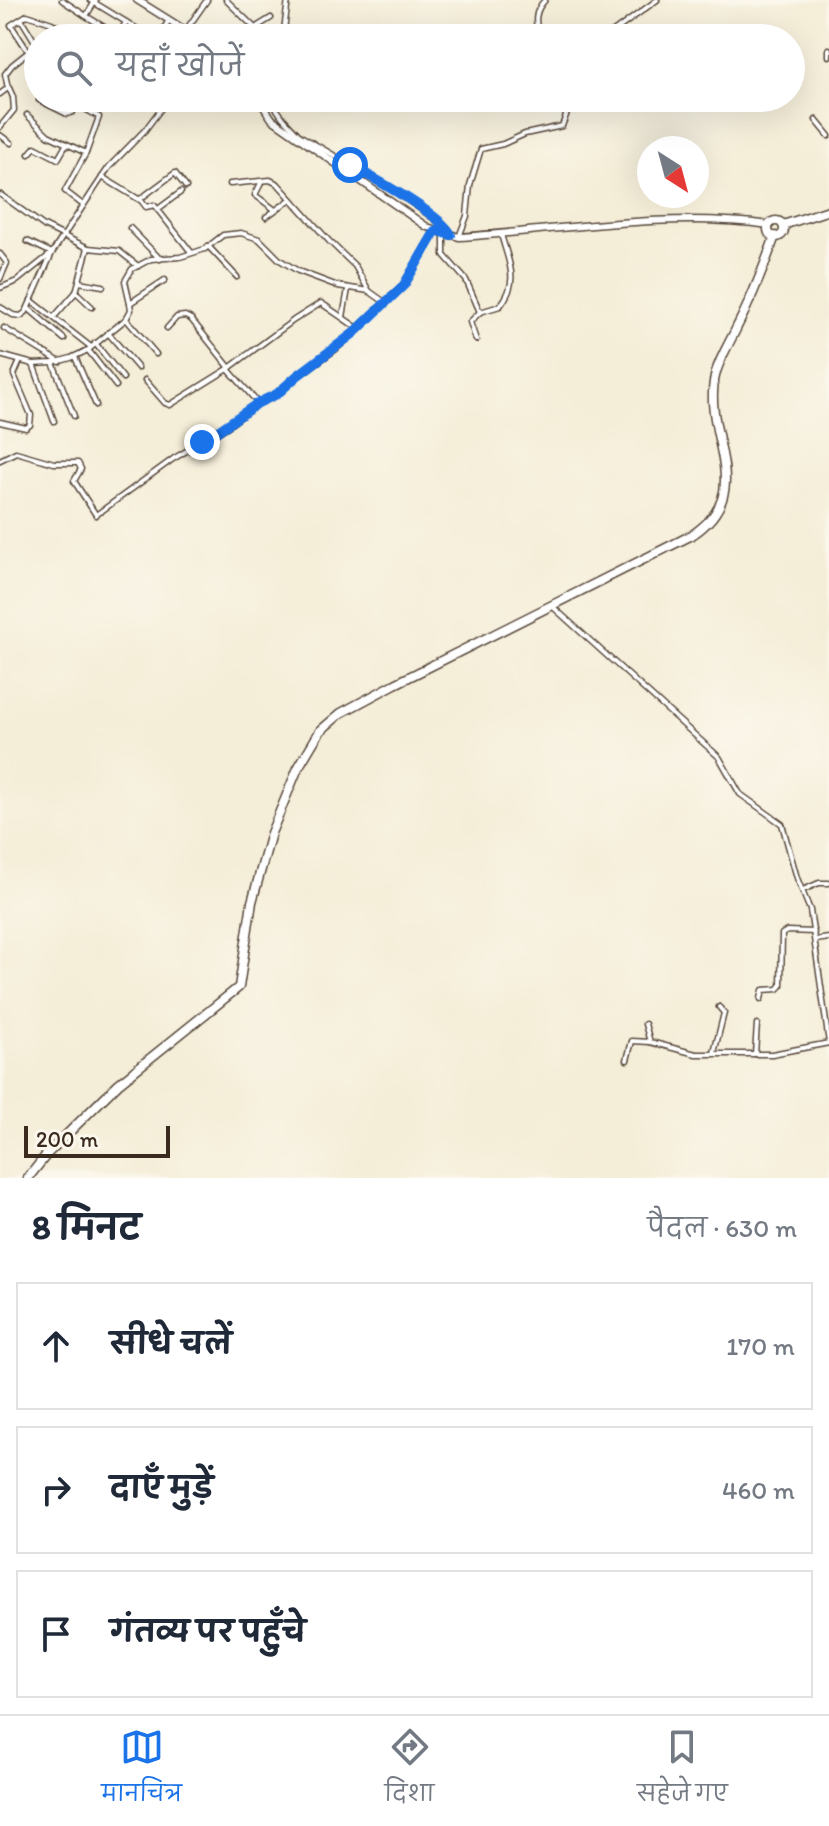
<!DOCTYPE html>
<html lang="hi">
<head>
<meta charset="utf-8">
<style>
	:root { --surface:#fff; --page:#f2f2f3; --text:#1f2937; --muted:#747a83; --line:#e0e1e3; --accent:#1a73e8 }
	body { margin:0; font-family:Itim,"Playpen Sans Deva",sans-serif; background:var(--page); color:var(--text) }
	.compass { position:absolute; left:637px; top:136px; width:72px; height:72px; border-radius:50%; background:var(--surface); box-shadow:0 8px 32px #0002; rotate:144deg }
	.scale { position:absolute; left:24px; bottom:20px; width:146px; box-sizing:border-box; padding-left:8px; border:4px solid #3b2a1e; border-top:0; font-size:22px; line-height:28px; white-space:nowrap; color:#3b2a1e; -webkit-text-stroke:6px #fbf7ec; paint-order:stroke }
	.stop { position:absolute; width:24px; height:24px; margin:-18px; border:6px solid #1a73e8; border-radius:50%; background:#fff }
	.stop.end { background:#1a73e8; border-color:#fff; box-shadow:0 2px 8px #0008 }
	.list { margin:0; padding:0; list-style:none }
	h2 { display:flex; justify-content:space-between; align-items:center; height:104px; margin:0; padding:0 32px; font-size:34px }
	h2 small { font-size:26px; font-weight:400; color:var(--muted) }
	.list li { display:grid; grid-template-columns:52px 1fr auto; gap:24px; align-items:center; box-sizing:border-box; height:128px; margin:0 16px 16px; padding:0 16px; border:2px solid var(--line); border-radius:0px }
	.list b { display:block; font-size:30px; white-space:nowrap }
	.list em { font-size:26px; font-style:normal; color:var(--muted) }
	.icon { flex:none; width:44px; height:44px; fill:none; stroke:currentColor; stroke-width:2; stroke-linecap:round; stroke-linejoin:round }
	.map { position:relative; flex:none; width:829px; height:1178px; overflow:hidden }
	.search { position:absolute; background:var(--surface); box-shadow:0 8px 32px #0002; left:24px; right:24px; top:24px; height:88px; display:flex; align-items:center; gap:20px; box-sizing:border-box; padding:0 28px; border-radius:44px; color:var(--muted); font-size:30px }
	.sheet { height:536px; background:var(--surface) }
	nav { display:flex; justify-content:space-around; align-items:center; box-sizing:border-box; height:112px; border-top:2px solid var(--line); background:var(--surface); font-size:22px; color:var(--muted) }
	nav a { display:grid; justify-items:center; gap:4px }
	nav .on { color:var(--accent) }
	.map>svg:first-child { display:block }
</style>
</head>
<body>
<div class="map">
<svg width="829" height="1178" viewBox="0 0 829 1178">
	<rect width="100%" height="100%" fill="#fbf7ec"/>
	<filter id="ink" filterUnits="userSpaceOnUse"><feTurbulence type="fractalNoise" baseFrequency=".0125" numOctaves="2"/><feDisplacementMap in="SourceGraphic" scale="16" xChannelSelector="R" yChannelSelector="G"/><feConvolveMatrix kernelMatrix="1 2 1 2 8 2 1 2 1" color-interpolation-filters="sRGB"/></filter>
	<filter id="wash" filterUnits="userSpaceOnUse"><feTurbulence type="fractalNoise" baseFrequency=".006" numOctaves="4" result="noise"/><feDisplacementMap in="SourceGraphic" scale="32" xChannelSelector="R" yChannelSelector="G"/><feGaussianBlur stdDeviation="1.8" result="paint"/><feColorMatrix in="noise" values="0 0 0 0 0 0 0 0 0 0 0 0 0 0 0 0 0 1.4 0 .05"/><feComposite in="paint" operator="in"/></filter>
	<g filter="url(#wash)">
		<rect width="100%" height="100%" fill="#f4edd7"/>
	</g>
	<g filter="url(#ink)">
		<g fill="none" stroke-linecap="round" stroke-linejoin="round">
			<defs>
				<g id="street">
					<polyline points="62,0 86,16"/>
					<polyline points="90,0 126,22"/>
					<polyline points="96,0 86,16 122,38"/>
					<polyline points="226,0 255,28"/>
					<polyline points="186,30 207,0"/>
					<polyline points="516,32 517,38"/>
					<polyline points="118,36 126,22 152,38"/>
					<polyline points="158,38 169,20"/>
					<polyline points="246,38 258,26 271,18"/>
					<polyline points="283,38 288,0"/>
					<path d="M543,38C533,26 534,11 545,0"/>
					<polyline points="605,38 657,0"/>
					<polyline points="829,49 829,56"/>
					<polyline points="28,51 11,25 27,15 52,23 71,38"/>
					<polyline points="0,94 8,88 5,74 12,65 37,45 21,19"/>
					<polyline points="67,98 77,104"/>
					<polyline points="269,98 283,118 299,135 395,191 446,227 451,233"/>
					<polyline points="616,98 626,104 642,105"/>
					<polyline points="39,100 67,114 73,112 77,104 87,110"/>
					<polyline points="27,115 48,135 86,153"/>
					<polyline points="816,120 829,136"/>
					<polyline points="0,127 14,110 13,97 9,88"/>
					<polyline points="0,135 11,143"/>
					<polyline points="29,154 35,147 58,159 66,145"/>
					<polyline points="102,177 140,200"/>
					<polyline points="261,183 255,195 274,209"/>
					<polyline points="230,184 270,180 278,184 329,241 355,266 369,291"/>
					<polyline points="186,187 175,173 140,199 146,207 154,205 191,252"/>
					<polyline points="1,195 44,226 88,248"/>
					<polyline points="83,205 65,191 86,153 99,117 87,110 87,106 101,98"/>
					<polyline points="158,209 181,192"/>
					<polyline points="266,217 291,199"/>
					<polyline points="130,228 160,259"/>
					<polyline points="444,232 444,255 466,280 480,312 470,322 476,340"/>
					<polyline points="459,237 467,216 470,185 481,149 503,144 525,134 562,126 567,113 557,98"/>
					<polyline points="208,246 237,277"/>
					<polyline points="0,254 7,263 0,279"/>
					<polyline points="79,282 103,286"/>
					<polyline points="0,288 17,281 52,253 109,167 145,130 169,98"/>
					<polyline points="31,300 91,347"/>
					<polyline points="130,303 125,281 132,269 151,259 180,257 205,249 223,235 241,233 259,239 280,260 298,271 338,286 369,291 386,303"/>
					<polyline points="0,307 13,315 21,316 26,312 52,253 27,241"/>
					<polyline points="92,307 76,292 88,248 119,251 138,266"/>
					<polyline points="28,308 64,339"/>
					<path d="M480,312L500,306C521,280 508,262 501,234"/>
					<polyline points="54,317 76,292"/>
					<polyline points="343,317 348,289"/>
					<polyline points="126,319 156,354"/>
					<polyline points="4,328 60,362"/>
					<polyline points="167,328 177,317 185,316 191,319 230,368"/>
					<polyline points="108,333 138,368"/>
					<polyline points="95,343 123,378"/>
					<polyline points="88,350 116,386"/>
					<polyline points="0,355 33,364 53,363 71,358 88,350 126,319 131,310 130,303 165,280"/>
					<polyline points="75,357 96,405"/>
					<polyline points="53,363 74,416"/>
					<polyline points="33,364 54,421"/>
					<polyline points="145,380 165,403 170,405 228,369"/>
					<polyline points="258,403 228,369 294,320 321,303 359,329"/>
					<polyline points="0,422 26,428 30,425 31,415 14,375 20,361"/>
					<polyline points="0,460 16,452 54,463 78,463 81,469 74,481 96,515 173,459 228,426 258,403 277,394 297,376 336,349 404,285 436,230"/>
					<polyline points="552,606 719,757 740,794 782,824 797,878 810,910 829,1043"/>
					<polyline points="803,890 819,883 829,883"/>
					<polyline points="815,940 829,938"/>
					<polyline points="761,999 763,990 778,989 781,986 782,934 787,931 814,932"/>
					<polyline points="645,1024 650,1042 696,1054 772,1054 829,1043"/>
					<polyline points="714,1053 724,1013 719,1007"/>
					<polyline points="755,1054 757,1024"/>
					<polyline points="627,1060 632,1041 650,1042"/>
				</g>
				<g id="secondary">
					<polyline points="137,0 198,38"/>
					<path d="M258,98L272,119L427,227L459,237C562,230 667,211 770,225"/>
				</g>
				<g id="highway">
					<circle cx="776" cy="229" r="8"/>
					<polyline points="783,225 829,210"/>
					<path d="M28,1178L47,1154L118,1084L239,987L252,902L271,833L298,768L320,731L341,713L395,684L692,535C760,490 699,434 716,372C721,356 730,342 737,327C752,298 764,267 775,236"/>
				</g>
			</defs>
			<use href="#street" stroke="#57473a" stroke-width="7"/>
			<use href="#secondary" stroke="#57473a" stroke-width="9"/>
			<use href="#highway" stroke="#57473a" stroke-width="11"/>
			<use href="#street" stroke="#fff" stroke-width="4"/>
			<use href="#secondary" stroke="#fff" stroke-width="6"/>
			<use href="#highway" stroke="#fff" stroke-width="8"/>
		</g>
	</g>
	<g fill="none" stroke-linecap="round" stroke-linejoin="round" filter="url(#ink)">
		<path stroke="#1a73e8" stroke-width="10" d="M202,442L258,403L277,394L297,376L354,333L404,285L436,230L451,235C443,215 371,177 350,165"/>
	</g>
</svg>
<svg class="compass" viewBox="-18 -18 36 36"><path d="M0-13l5 13h-10z" fill="#e53935"/><path d="M0 13l5-13h-10z" fill="#747a83"/></svg>
<div class="scale">200 m</div>
<div class="stop" style="left:350px;top:165px"></div>
<div class="stop end" style="left:202px;top:442px"></div>
<div class="search"><svg class="icon" aria-label="search" viewBox="0 0 24 24"><circle cx="10" cy="10" r="6"/><path d="M15 15l6 6"/></svg>यहाँ खोजें</div>
</div>
<section class="sheet">
<h2>8 मिनट<small>पैदल · 630 m</small></h2>
<ul class="list">
<li><svg class="icon" aria-label="ahead" viewBox="0 0 24 24"><path d="M12 20V5M6 11l6-6 6 6"/></svg><div><b>सीधे चलें</b></div><em>170 m</em></li>
<li><svg class="icon" aria-label="right" viewBox="0 0 24 24"><path d="M7 20v-9h11M14 6l5 5-5 5"/></svg><div><b>दाएँ मुड़ें</b></div><em>460 m</em></li>
<li><svg class="icon" aria-label="arrive" viewBox="0 0 24 24"><path d="M6 21V4h12l-3 4 3 4H6"/></svg><div><b>गंतव्य पर पहुँचे</b></div></li>
</ul>
</section>
<nav>
<a class="on"><svg class="icon" aria-label="map" viewBox="0 0 24 24"><path d="M3 6l6-2 6 2 6-2v14l-6 2-6-2-6 2zM9 4v14M15 6v14"/></svg>मानचित्र</a>
<a><svg class="icon" aria-label="directions" viewBox="0 0 24 24"><path d="M12 3l9 9-9 9-9-9zM9 14v-3h6M13 9l2 2-2 2"/></svg>दिशा</a>
<a><svg class="icon" aria-label="saved" viewBox="0 0 24 24"><path d="M7 4h10v16l-5-4-5 4z"/></svg>सहेजे गए</a>
</nav>
</body>
</html>
